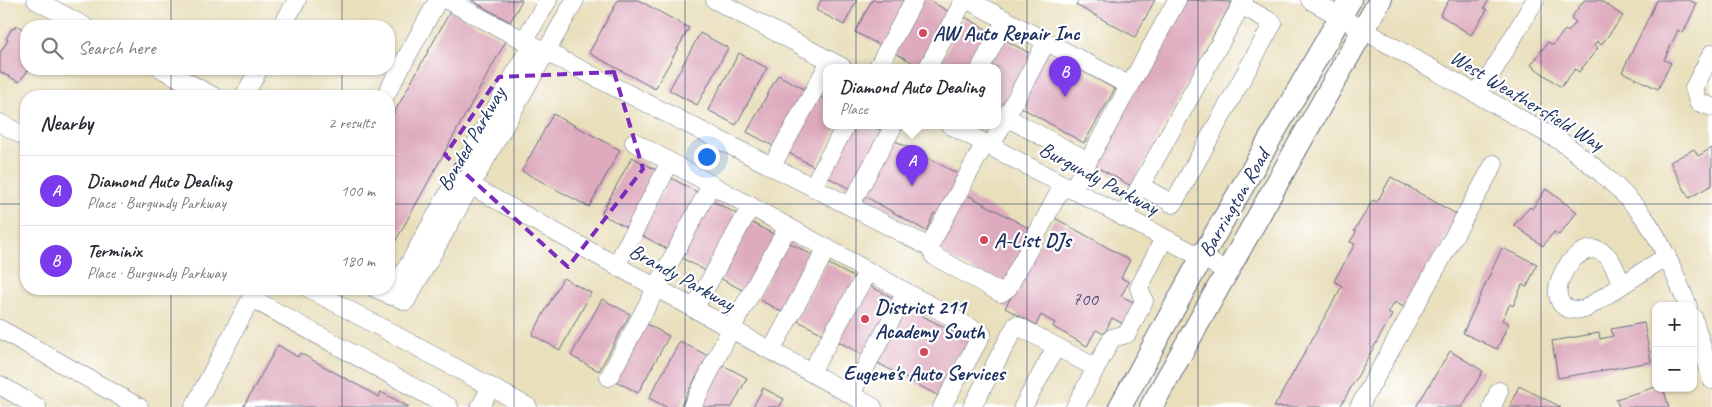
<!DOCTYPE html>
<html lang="en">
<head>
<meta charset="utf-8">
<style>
	:root { --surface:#fff; --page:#f2f2f3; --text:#2b2b33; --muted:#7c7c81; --line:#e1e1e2; --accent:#7c3aed }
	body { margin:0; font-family:Caveat,sans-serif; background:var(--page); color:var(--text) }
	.controls { position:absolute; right:15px; bottom:15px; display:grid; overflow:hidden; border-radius:10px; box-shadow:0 1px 4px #0004 }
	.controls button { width:45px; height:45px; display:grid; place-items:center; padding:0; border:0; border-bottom:1px solid var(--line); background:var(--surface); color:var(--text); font:25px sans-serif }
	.you { position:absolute; left:706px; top:156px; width:18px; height:18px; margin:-12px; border:4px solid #fff; border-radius:50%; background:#1a73e8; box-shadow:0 0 0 8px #1a73e833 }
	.badge { display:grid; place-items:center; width:32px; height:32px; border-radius:50%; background:var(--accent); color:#fff; font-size:16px; font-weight:700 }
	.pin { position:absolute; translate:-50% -41px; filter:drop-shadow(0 1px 2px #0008) }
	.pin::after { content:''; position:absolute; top:26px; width:18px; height:15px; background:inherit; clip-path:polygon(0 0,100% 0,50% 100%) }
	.popup { position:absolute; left:823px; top:64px; width:178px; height:65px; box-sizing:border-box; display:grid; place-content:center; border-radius:10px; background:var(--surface); filter:drop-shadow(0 1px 4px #0005); font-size:16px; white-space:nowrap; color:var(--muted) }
	.popup b { font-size:19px; color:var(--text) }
	.popup::after { content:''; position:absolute; left:50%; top:100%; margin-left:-10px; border:10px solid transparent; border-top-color:var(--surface) }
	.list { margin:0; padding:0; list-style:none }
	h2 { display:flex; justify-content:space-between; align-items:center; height:65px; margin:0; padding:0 20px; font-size:21px }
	h2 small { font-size:16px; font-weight:400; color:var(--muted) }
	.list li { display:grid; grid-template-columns:32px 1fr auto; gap:15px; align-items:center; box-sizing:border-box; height:70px; padding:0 20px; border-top:1px solid var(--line) }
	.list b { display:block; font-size:19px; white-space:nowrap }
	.list p { margin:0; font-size:16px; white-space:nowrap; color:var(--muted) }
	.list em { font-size:16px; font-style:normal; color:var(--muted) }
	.icon { flex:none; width:28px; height:28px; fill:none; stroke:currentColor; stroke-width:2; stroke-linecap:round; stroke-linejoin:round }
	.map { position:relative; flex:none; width:1712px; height:407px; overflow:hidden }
	.search { position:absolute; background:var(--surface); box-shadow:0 1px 4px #0004; left:20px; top:20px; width:375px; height:55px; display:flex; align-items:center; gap:12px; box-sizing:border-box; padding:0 18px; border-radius:20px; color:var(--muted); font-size:19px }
	.panel { position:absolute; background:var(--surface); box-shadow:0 1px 4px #0004; left:20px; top:90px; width:375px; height:205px; border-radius:20px }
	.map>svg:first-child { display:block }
</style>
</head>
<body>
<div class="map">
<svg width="1712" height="407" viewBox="0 0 1712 407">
	<rect width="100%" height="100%" fill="#fff"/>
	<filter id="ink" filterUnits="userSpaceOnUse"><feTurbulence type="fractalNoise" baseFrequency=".02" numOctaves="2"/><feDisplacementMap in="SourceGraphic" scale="10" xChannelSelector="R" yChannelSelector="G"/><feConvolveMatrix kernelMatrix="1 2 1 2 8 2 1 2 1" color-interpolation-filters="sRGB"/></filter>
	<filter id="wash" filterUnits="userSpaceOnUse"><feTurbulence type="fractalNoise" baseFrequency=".0096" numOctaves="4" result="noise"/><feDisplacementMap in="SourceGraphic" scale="20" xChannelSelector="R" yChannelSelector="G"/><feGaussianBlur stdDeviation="1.12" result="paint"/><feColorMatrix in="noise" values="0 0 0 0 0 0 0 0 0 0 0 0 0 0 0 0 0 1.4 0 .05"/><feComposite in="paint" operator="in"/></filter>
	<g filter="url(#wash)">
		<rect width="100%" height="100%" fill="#e9dfbb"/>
		<g id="blocks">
			<g fill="#deabbe">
				<polygon points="471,0 522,0 510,22"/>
				<polygon points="618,0 638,0 689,28 655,89 589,53"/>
				<polygon points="821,0 857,0 844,25 816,10"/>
				<polygon points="872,0 908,0 883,47 855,32"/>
				<polygon points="922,0 929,0 953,14 921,67 893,52"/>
				<polygon points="1079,0 1155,0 1135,37 1076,5"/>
				<polygon points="1186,0 1232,2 1131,186 1095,166"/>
				<polygon points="1449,0 1489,0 1484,8 1487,10 1471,35 1440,15"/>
				<polygon points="1584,0 1600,0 1623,16 1601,45 1597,41 1594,45 1598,48 1579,72 1575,69 1561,87 1531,65 1548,42 1553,45 1565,30 1568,32 1576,22 1571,18"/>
				<polygon points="1657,0 1689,0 1697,4 1683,33 1678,30 1664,60 1671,63 1658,89 1622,72"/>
				<polygon points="451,10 506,41 389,253 389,122"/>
				<polygon points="965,17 992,32 974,67 938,67"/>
				<polygon points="16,25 26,31 26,69 29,69 19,82 0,72 0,53 8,40 6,39 12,28 14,29"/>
				<polygon points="700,33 728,48 697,105 669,90"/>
				<polygon points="1003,39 1031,54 1001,111 997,109 997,67 988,67"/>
				<polygon points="1046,51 1115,89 1084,143 1017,105"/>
				<polygon points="739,53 767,68 736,125 708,110"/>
				<polygon points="778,75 806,90 775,147 747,132"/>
				<polygon points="817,95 827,101 827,125 838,125 815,167 787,152"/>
				<polygon points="553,114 620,150 589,207 522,171"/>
				<polygon points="851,125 870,125 884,132 852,190 824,175"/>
				<polygon points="892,139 962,176 940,216 934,213 926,231 863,195"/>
				<polygon points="1712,148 1712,185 1689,198 1670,162 1694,149 1698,156"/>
				<polygon points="632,157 660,172 630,229 601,214"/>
				<polygon points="1391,177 1458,215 1405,308 1395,302 1388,313 1392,315 1340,407 1274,407 1342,286 1334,281 1355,244 1350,242 1356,232 1354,231 1373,200 1377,202"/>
				<polygon points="671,178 699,193 669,250 641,235"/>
				<polygon points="1546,189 1577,212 1559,235 1554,232 1543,246 1514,225 1530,207 1532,209"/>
				<polygon points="964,193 1034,231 1004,287 935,249"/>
				<polygon points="711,200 739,215 708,272 680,257"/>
				<polygon points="1055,218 1130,260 1121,278 1129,282 1121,296 1137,304 1125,325 1112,318 1104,334 1096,330 1087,346 1053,327 1055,323 1041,315 1036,325 1005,308"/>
				<polygon points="749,221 777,236 746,292 718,277"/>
				<polygon points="788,242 816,257 786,314 758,299"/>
				<polygon points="1502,248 1537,264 1527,287 1522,285 1513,306 1510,304 1502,320 1509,323 1497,349 1463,333"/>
				<polygon points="827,263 855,278 825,335 796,320"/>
				<polygon points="563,278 591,293 560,350 532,335"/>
				<polygon points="866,284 895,299 865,356 835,340"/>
				<polygon points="602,299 630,314 599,371 571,356"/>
				<polygon points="904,306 974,343 944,399 874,361"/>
				<polygon points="641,321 669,336 638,393 610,378"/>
				<polygon points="1644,323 1651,362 1558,378 1552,341 1599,333 1600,339 1613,336 1611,329"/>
				<polygon points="680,341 708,356 680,407 666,407 649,398"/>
				<polygon points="278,345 298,357 300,353 379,397 381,392 409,407 243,407"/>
				<polygon points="1450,351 1483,371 1462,407 1416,407"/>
				<polygon points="719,363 747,378 732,407 696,407"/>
				<polygon points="1519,386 1561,407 1509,407"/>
				<polygon points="1656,387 1663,388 1669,407 1619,407 1616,399"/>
				<polygon points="763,388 784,399 779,407 753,407"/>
			</g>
		</g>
	</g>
	<g filter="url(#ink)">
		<use href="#blocks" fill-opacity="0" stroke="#636d7f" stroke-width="1"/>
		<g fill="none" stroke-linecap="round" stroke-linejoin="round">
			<defs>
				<g id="minor">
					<polyline points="36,0 84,26"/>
					<path d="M447,0C606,85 769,163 929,247L934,256L1001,293L1008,288L1063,185"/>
					<polyline points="715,0 842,67"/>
					<polyline points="968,0 1130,86"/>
					<path d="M1310,0L1562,142C1593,165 1623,189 1646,220C1664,246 1676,277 1688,306"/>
					<polyline points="282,26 297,0"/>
					<polyline points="524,41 548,0"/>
					<polyline points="1712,53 1694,88 1698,102 1712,107"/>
					<polyline points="878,67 914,0"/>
					<polyline points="928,67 964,0"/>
					<polyline points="981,67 1006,20"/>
					<polyline points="162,69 213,96"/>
					<polyline points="1475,93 1490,76 1535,0"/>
					<polyline points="244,96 259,69"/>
					<polyline points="385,96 438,0"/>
					<polyline points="1006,117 1088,161"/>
					<polyline points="0,123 26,137"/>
					<polyline points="950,125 1227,271"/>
					<polyline points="634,142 982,334 942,407"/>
					<polyline points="991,146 1046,42"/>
					<polyline points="772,166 827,67"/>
					<polyline points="457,178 873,407"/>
					<polyline points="813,186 846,125"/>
					<polyline points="1141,186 1173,204 1273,23 1241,5"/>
					<polyline points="1072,190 1177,0"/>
					<polyline points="850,206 894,125"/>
					<polyline points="1123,217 1244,0"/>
					<polyline points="929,247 985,143"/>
					<polyline points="616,266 670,162"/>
					<path d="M1622,284C1617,275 1613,260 1605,254C1574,228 1528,319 1585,309L1667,256"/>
					<polyline points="310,289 528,407"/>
					<polyline points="376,289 406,301 575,0"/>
					<polyline points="391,296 531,45"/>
					<polyline points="251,298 449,407"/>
					<polyline points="694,309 751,206"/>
					<polyline points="1693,317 1712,380"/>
					<polyline points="0,329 139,407"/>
					<polyline points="771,351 827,248"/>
					<polyline points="811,372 868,271"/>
					<polyline points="609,377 711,185"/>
					<polyline points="0,385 37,407"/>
					<polyline points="851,394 906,292"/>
					<polyline points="194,407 256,289"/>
					<polyline points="480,407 491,387"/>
					<polyline points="692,407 731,329 788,227"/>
					<polyline points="972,407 1016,325 1096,368"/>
					<polyline points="1023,407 1056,347"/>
					<polyline points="1075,407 1112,338 1127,334 1144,301 1139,288 1164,238"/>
					<polyline points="1359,407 1494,164"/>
					<polyline points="1492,407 1499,391"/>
				</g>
				<g id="major">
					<polyline points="1120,407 1202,257 1350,0"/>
					<polyline points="1151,407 1380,0"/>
				</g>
			</defs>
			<use href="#minor" stroke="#636d7f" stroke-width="19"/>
			<use href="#major" stroke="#636d7f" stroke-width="24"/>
			<use href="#minor" stroke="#fff" stroke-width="18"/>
			<use href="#major" stroke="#fff" stroke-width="22"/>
		</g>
	</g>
	<path fill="none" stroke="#7b2cbf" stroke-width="4" stroke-dasharray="10 6" stroke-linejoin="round" d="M614,72L643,169L568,267L445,155L499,77Z"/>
	<path fill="none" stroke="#1b2f5e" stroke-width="1" stroke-opacity="0.55" d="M171,0V26M342,0V26M514,0V407M685,0V407M856,0V407M1027,0V407M1198,0V407M1370,0V407M1541,0V407M171,69V96M342,69V96M0,204H26M389,204H1712M171,289V407M342,289V407"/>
	<g fill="#d1495b" stroke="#fff" stroke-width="2">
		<circle cx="923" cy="33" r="5"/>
		<circle cx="984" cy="240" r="5"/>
		<circle cx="865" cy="319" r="5"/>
		<circle cx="924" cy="352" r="5"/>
	</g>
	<g text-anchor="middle" stroke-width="4.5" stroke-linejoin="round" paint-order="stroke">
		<g font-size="19" fill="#4c4e76">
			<text x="1085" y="305">700</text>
		</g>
		<g font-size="21" font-weight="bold" fill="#1b2f5e" stroke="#fff" text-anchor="start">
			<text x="933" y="40">AW Auto Repair Inc</text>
			<text x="994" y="247">A-List DJs</text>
			<text x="875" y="314">District 211<tspan x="875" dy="24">Academy South</tspan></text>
			<text x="924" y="380" text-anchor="middle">Eugene's Auto Services</text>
		</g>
		<g font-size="21" fill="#1b2f5e" stroke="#fff">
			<text transform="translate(1527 100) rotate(31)" y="7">West Weathersfield Way</text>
			<text transform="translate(471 139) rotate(-60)" y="7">Bonded Parkway</text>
			<text transform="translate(1099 178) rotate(28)" y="7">Burgundy Parkway</text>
			<text transform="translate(1234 203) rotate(-60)" y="7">Barrington Road</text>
			<text transform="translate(682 277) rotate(29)" y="7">Brandy Parkway</text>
		</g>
	</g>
</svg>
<div class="controls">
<button>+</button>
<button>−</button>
</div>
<div class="you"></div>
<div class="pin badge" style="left:912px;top:186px">A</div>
<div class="popup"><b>Diamond Auto Dealing</b>Place</div>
<div class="pin badge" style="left:1065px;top:97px">B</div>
<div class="search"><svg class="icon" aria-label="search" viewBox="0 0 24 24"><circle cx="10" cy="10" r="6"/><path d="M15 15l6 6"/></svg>Search here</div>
<section class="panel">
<h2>Nearby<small>2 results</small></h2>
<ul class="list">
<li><span class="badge">A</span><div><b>Diamond Auto Dealing</b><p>Place · Burgundy Parkway</p></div><em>100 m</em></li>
<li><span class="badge">B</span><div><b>Terminix</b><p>Place · Burgundy Parkway</p></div><em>180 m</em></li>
</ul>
</section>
</div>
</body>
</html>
